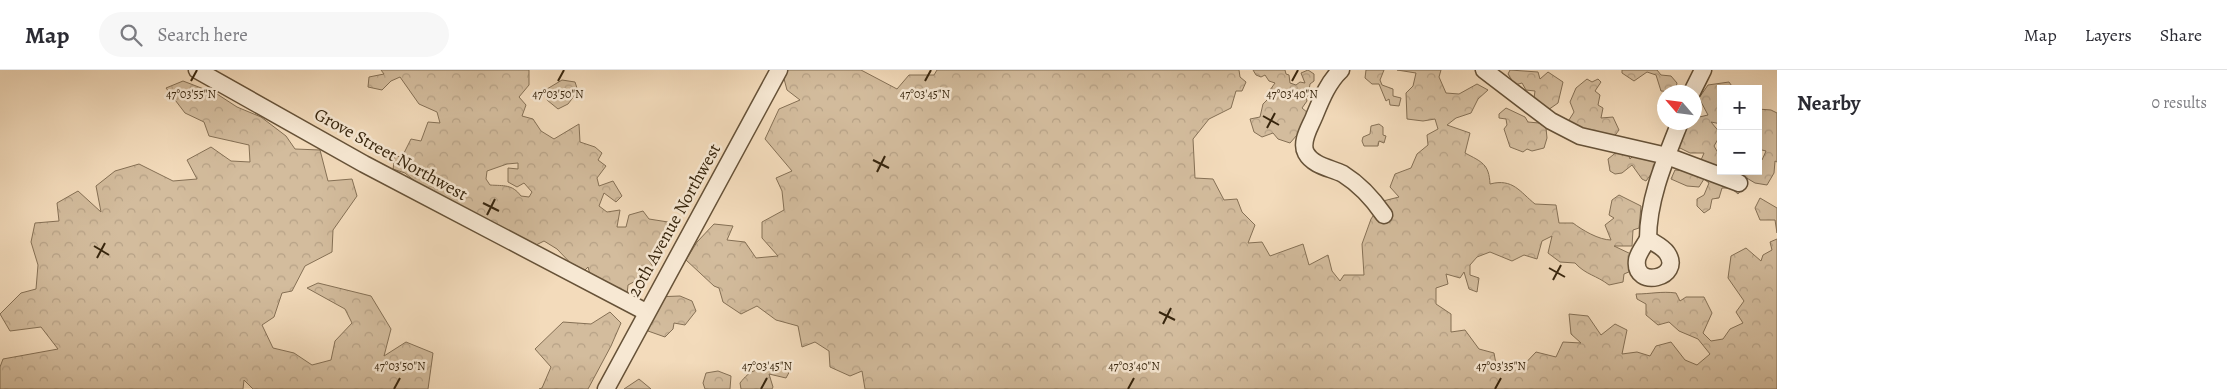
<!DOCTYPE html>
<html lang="en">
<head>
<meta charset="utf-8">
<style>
	:root { --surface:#fff; --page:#f7f7f7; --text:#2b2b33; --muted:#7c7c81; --line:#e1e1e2 }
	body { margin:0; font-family:Alegreya,serif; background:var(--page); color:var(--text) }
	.controls { position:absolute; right:15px; top:15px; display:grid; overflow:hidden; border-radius:0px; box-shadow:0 5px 20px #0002 }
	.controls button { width:45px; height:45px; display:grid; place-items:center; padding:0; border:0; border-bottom:1px solid var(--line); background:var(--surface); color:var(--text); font:25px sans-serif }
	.compass { position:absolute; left:1657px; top:15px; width:45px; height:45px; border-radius:50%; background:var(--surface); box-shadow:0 5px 20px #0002; rotate:298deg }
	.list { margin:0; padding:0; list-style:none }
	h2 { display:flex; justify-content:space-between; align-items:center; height:65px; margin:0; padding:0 20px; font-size:21px }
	h2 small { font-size:16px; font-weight:400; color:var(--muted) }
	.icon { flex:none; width:28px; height:28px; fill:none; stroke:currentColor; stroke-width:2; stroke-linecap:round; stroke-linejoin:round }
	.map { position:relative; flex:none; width:1777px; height:319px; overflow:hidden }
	header { display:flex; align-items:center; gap:30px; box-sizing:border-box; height:70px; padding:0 25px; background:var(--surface); border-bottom:1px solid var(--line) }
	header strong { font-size:24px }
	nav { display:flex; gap:28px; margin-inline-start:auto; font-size:18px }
	.search { width:350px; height:45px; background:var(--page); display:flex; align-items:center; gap:12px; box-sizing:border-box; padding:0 18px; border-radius:28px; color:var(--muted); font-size:19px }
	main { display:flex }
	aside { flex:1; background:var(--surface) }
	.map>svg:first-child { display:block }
</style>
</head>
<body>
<header>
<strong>Map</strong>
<div class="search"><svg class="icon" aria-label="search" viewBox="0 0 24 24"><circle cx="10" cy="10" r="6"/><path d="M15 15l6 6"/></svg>Search here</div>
<nav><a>Map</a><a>Layers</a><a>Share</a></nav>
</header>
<main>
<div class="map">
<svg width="1777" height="319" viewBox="0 0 1777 319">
	<defs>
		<pattern id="forest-crowns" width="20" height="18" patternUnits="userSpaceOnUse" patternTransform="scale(1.25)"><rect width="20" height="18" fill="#d3bc9d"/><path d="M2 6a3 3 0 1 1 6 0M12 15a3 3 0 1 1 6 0" fill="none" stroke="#b6a186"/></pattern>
	</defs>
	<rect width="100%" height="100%" fill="#f3dbbb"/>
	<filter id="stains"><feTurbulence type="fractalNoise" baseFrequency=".004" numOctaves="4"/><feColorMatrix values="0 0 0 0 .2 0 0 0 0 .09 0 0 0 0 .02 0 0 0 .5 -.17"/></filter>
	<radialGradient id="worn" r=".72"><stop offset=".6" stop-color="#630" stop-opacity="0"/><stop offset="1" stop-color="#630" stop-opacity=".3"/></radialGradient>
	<g fill="url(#forest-crowns)" stroke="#857055" fill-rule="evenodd">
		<path d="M381,0H529V15L519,27L526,35L522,46L533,49L541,61L554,69L579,54L580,72L595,77L602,83L598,90L606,96L597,108L599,116L613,111L622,126L616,132L604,123L599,136L607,142L620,140L617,157H626L629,145L643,141L649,149L668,152L659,180L646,186L654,198L645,206L628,215L627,224L615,221V216L591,208L588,197L581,204L557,179L544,171L534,176L428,122L405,103L393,99L395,86L402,87L411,69L421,71L428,52L440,53L437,42L419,34L400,7L391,11L382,20L368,17L369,7L384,4ZM518,93V99L508,98V112L517,117L524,113L532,122L529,127L521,126C512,114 504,116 490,115L486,109L487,101L507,94Z"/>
		<path d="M785,0H861L897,19L909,5H934L937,0H1239L1240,7L1246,12L1242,21H1236L1231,38L1209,49L1193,69L1195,108L1213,109L1224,130L1237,129L1242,142L1255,155L1248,173L1262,172L1270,186L1303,174L1309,195L1328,185L1332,201L1340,211L1344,205H1364L1362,174L1371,149L1383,131L1399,127L1390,117L1395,104L1411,98L1417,84L1428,75L1427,65L1438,59L1435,49L1423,51L1407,49L1406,23L1413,16L1416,3L1397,0H1441L1439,7L1446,23L1459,24L1477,14L1488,20L1478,29L1471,43L1456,48L1447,55L1470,63L1465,83C1482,92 1489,94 1490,114C1513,108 1520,122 1535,134L1556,135L1559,153H1573C1582,160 1599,170 1611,170L1605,155L1614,148L1609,145L1612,130L1619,125L1641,136L1639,158L1633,160L1632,176H1614L1633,185L1631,201L1624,204L1623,212L1609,215C1596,205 1586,205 1575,193L1560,192L1548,183L1552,166L1542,171L1537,189L1524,185L1512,191L1490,182L1477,187L1470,195V205L1479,208L1477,222L1469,219L1464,202L1460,208L1446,204L1448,214L1436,218V234L1451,244V262L1465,260L1479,279L1494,283L1496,294L1518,301L1536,282L1556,287L1563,272L1581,273L1571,264L1569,244L1588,246L1601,265L1615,254L1627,260L1622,284L1637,282L1650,286L1656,276L1671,272L1685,290L1697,295L1710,284L1698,269L1679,261L1669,252L1658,255L1646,245V234L1637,229L1636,224C1650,224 1662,221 1676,223L1680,231L1686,227H1704L1712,243L1703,263L1711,271L1723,269L1730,259L1743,253L1736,242L1744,231L1728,208L1731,186L1746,178L1761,191L1763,185L1772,180L1770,172L1777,169V319H865L862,301L850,306L830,297L829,281L815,272L802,277L798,256L776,250L757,236L741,244L723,232L719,218L714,216L686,190L697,172L714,154L733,156L727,170L745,172L756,188L778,186L762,168V152L784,140L782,121L776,108L792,101L765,69L779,39L800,30L787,20L783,5Z"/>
		<polygon points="1253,0 1285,0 1286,4 1289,5 1290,13 1296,15 1300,12 1305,13 1301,3 1308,0 1314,4 1314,11 1310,14 1308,26 1306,27 1307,31 1302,38 1308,43 1306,61 1297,65 1290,73 1278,69 1273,63 1262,67 1254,62 1250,49 1260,47 1263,34 1270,27 1270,20 1275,13 1269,11 1265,5 1261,7 1256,5"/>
		<polygon points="1366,0 1384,0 1380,10 1382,15 1393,19 1393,26 1401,28 1399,36 1390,35 1389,29 1386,31 1379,14 1372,14 1365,8"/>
		<polygon points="1510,0 1538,2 1540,9 1548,2 1563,12 1558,33 1548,40 1533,35 1535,21 1526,20 1522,13 1515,15 1508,4"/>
		<polygon points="1622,0 1657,0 1661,5 1671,6 1677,13 1675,22 1661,21 1656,5 1647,2 1634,11 1622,3"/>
		<polygon points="1587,9 1592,12 1598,9 1601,12 1595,21 1600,25 1598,35 1603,38 1601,48 1613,47 1619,60 1613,68 1602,73 1594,61 1580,64 1569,50 1574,42 1570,32 1576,18"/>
		<polygon points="562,10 575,12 578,21 568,34 558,39 547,30 547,19"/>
		<polygon points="183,11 217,24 237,37 261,47 286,66 295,79 320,80 328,111 352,109 357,126 333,160 332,182 305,196 292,221 282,223 274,247 262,255 273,278 294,283 312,295 331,290 335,271 352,253 345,239 307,218 318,213 371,226 391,259 384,286 406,272 433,283 428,319 253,319 244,310 243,319 0,319 0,297 3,289 58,279 41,257 10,261 0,244 21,223 36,219 38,195 31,172 35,153 59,151 57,133 78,121 101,142 96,116 115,101 139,94 173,111 197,109 187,90 211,77 231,91 250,92 249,75 209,66 204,52 185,43 166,18"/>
		<polygon points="1729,12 1734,19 1721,19 1721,54 1711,52 1721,64 1714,76 1721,88 1721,101 1758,101 1758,88 1762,90 1766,81 1758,79 1758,39 1771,40 1777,43 1777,92 1775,91 1774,103 1767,115 1755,113 1745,107 1744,117 1738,124 1731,118 1722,118 1719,128 1712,129 1710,139 1704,143 1697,136 1697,129 1704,125 1709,113 1704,109 1699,117 1687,116 1671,109 1675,100 1696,102 1704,83 1690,83 1678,77 1683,53 1694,52 1695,48 1708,45 1699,28 1708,15"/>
		<polygon points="1506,38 1525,47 1528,52 1539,53 1546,58 1547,68 1544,78 1532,81 1527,79 1523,82 1510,77 1504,59 1507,55 1506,49 1499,48 1499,44"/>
		<polygon points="1379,54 1383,57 1383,65 1386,66 1384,73 1379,71 1378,76 1364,76 1362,71 1363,67 1370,64 1371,56"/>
		<polygon points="1618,81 1628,84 1630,89 1637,82 1650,84 1655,92 1652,103 1646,111 1642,109 1632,95 1622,103 1615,104 1610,101 1608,89"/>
		<polygon points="1760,128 1777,138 1777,163 1775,150 1760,150 1755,138"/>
		<polygon points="680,226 692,231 696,241 685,255 674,253 673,259 665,267 648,261 646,246 654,227"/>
		<polygon points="610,242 621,253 611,276 588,319 539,319 542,318 551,297 535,279 563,252 591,254"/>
		<path d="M787,291L792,297L786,308L769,304L773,317L772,319H741L740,313C751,299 757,298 775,301L776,292Z"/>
		<polygon points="718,301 731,306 730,319 705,319 703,313 706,303"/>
		<polygon points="639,309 651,319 624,319"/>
	</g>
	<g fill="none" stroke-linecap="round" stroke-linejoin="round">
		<defs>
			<g id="minor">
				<polyline points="197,0 364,94 646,242"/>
				<path d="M1341,0C1328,12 1321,30 1314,47C1310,57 1300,72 1306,83C1313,96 1331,98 1343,104C1359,114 1373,129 1384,145"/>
				<polyline points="1484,0 1551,51 1580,66 1667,86 1739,113"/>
				<polyline points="1692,22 1703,0"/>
				<path d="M1648,169C1648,129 1665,90 1680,52"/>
				<path d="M1648,169C1654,173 1663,177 1667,183C1684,208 1633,220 1637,190C1638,183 1644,176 1648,169Z"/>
				<polyline points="606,319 779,0"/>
			</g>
		</defs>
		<use href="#minor" stroke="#665238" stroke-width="19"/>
		<use href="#minor" stroke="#f7e8d3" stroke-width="16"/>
	</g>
	<path fill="none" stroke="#37250d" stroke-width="2" d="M191,11L197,0M558,11L564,0M925,11L931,0M1292,11L1298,0M1263,46L1279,55M1267,58L1275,43M873,90L889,98M877,102L885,86M483,133L499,141M487,145L495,129M94,176L109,185M97,188L105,173M1549,198L1565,207M1553,210L1561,195M1159,242L1175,250M1163,254L1171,238M394,319L400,308M761,319L767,308M1128,319L1134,308M1495,319L1501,308"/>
	<g text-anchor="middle" stroke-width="5" stroke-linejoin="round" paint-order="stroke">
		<g font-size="18" fill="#37250d" stroke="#f7e8d3">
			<text transform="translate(391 84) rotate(29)" y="6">Grove Street Northwest</text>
			<text transform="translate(674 150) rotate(-61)" y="6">20th Avenue Northwest</text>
		</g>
	</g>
	<g font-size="12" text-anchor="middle" fill="#37250d" stroke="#f7e8d3" stroke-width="5" stroke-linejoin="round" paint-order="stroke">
		<text x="191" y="28">47°03'55"N</text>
		<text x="558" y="28">47°03'50"N</text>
		<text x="925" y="28">47°03'45"N</text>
		<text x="1292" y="28">47°03'40"N</text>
		<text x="400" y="300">47°03'50"N</text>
		<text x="767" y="300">47°03'45"N</text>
		<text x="1134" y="300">47°03'40"N</text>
		<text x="1501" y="300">47°03'35"N</text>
	</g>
	<rect width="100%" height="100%" filter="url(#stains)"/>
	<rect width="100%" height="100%" fill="url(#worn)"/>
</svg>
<div class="controls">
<button>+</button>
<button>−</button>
</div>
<svg class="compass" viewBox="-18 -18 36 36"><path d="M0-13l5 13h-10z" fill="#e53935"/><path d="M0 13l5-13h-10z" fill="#7c7c81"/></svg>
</div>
<aside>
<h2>Nearby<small>0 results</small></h2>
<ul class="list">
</ul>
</aside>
</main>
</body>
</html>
